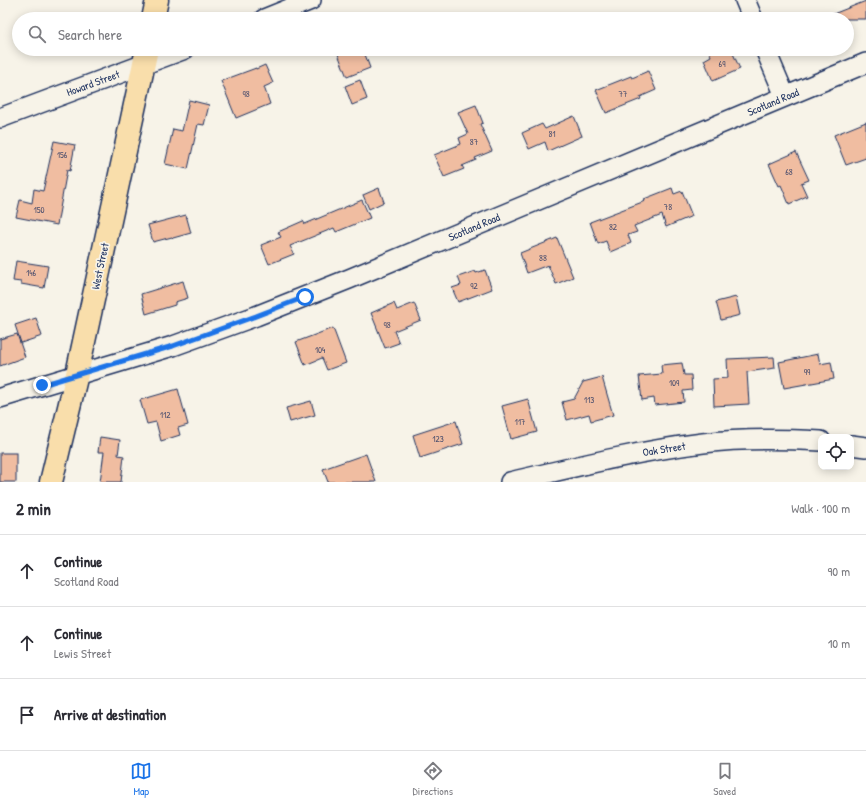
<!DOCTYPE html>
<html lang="en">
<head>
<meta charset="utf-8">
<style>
	:root { --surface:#fff; --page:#f2f2f3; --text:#2b2b33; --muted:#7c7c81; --line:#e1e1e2; --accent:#1a73e8 }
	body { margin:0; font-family:"Patrick Hand",sans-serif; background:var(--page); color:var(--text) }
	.controls { position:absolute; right:12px; bottom:12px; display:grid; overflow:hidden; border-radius:8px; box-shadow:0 2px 10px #0003 }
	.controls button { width:36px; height:36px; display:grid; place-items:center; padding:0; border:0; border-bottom:1px solid var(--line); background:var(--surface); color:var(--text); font:20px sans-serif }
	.stop { position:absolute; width:12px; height:12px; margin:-9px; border:3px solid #1a73e8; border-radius:50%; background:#fff }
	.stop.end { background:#1a73e8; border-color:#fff; box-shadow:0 1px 4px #0008 }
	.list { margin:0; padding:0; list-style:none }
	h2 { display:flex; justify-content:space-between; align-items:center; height:52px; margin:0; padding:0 16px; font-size:17px }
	h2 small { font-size:13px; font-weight:400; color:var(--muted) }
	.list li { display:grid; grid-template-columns:26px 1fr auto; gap:12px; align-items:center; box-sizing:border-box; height:72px; padding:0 16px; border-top:1px solid var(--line) }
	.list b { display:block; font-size:15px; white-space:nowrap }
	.list p { margin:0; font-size:13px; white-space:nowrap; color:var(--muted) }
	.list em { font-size:13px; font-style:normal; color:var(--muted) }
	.icon { flex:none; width:22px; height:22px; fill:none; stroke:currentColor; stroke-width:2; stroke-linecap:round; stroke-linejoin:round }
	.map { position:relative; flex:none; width:866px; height:482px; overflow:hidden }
	.search { position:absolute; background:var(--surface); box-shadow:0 2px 10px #0003; left:12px; right:12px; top:12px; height:44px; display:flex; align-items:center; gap:10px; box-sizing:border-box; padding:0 14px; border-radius:22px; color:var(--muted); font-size:15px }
	.sheet { height:268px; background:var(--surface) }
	nav { display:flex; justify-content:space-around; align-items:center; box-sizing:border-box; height:56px; border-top:1px solid var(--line); background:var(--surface); font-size:11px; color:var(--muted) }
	nav a { display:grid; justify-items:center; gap:2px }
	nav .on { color:var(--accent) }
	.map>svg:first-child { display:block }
</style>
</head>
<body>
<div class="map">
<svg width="866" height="482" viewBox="0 0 866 482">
	<rect width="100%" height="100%" fill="#f7f3e8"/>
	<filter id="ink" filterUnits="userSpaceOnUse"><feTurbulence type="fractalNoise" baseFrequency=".025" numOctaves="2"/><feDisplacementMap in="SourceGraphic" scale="8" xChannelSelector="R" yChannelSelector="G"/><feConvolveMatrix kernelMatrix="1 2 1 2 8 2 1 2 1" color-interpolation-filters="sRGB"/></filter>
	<g filter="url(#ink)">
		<g fill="#f0bda1" stroke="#1b2f5e">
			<polygon points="866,1 866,19 823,19 823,18"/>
			<polygon points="336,49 363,49 370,68 347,77"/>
			<polygon points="708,49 731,49 740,69 713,81 704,60 711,56"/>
			<polygon points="265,65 273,83 264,87 270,104 236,118 221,81 256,68 256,69"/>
			<polygon points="648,71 656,90 640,97 641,99 606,113 596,90 631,76 632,78"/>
			<polygon points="360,80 367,99 352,105 345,86"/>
			<polygon points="189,100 209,105 204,125 198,124 188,169 165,164 173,129 182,131"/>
			<polygon points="476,105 483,123 480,124 492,151 475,158 476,160 462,166 464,169 444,177 434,155 461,144 459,138 468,134 458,112"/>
			<polygon points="574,116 582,136 548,151 545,142 529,149 522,133 542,124 545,129"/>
			<polygon points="866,122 866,158 846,165 834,135"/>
			<polygon points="54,141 75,145 70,171 67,170 57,225 16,217 20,200 32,203 34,189 43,191"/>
			<polygon points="796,152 809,180 801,183 807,196 789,204 781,185 779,186 769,164"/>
			<polygon points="379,188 384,202 369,209 363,195"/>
			<polygon points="672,188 674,194 682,191 692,216 666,227 662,215 634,226 637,232 628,235 631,243 610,252 606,241 598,244 590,222 645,201 644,199"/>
			<polygon points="362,200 370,218 336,232 334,228 290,246 294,254 269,264 261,245 281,237 278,232 303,221 305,224"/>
			<polygon points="186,215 191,233 173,238 172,237 153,242 148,225"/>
			<polygon points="557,238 573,277 556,284 548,265 527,273 520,253"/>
			<polygon points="16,261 48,266 44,288 21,284 21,282 13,281"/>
			<polygon points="485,270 492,289 458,302 452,288 461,285 458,277 475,271 476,273"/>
			<polygon points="183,281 188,298 175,302 175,305 146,314 141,294"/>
			<polygon points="736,297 740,315 721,320 716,302"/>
			<polygon points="394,303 397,310 414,303 421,320 394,331 399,343 385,348 371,313"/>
			<polygon points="36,318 42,336 21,343 15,325"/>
			<polygon points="333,328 346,363 327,370 322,358 305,365 296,342"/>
			<polygon points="17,334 25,357 0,366 0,339"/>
			<polygon points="818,354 820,364 831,362 834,379 784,388 779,362"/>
			<polygon points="774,357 775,368 747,372 749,404 714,406 713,379 728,378 727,359"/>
			<polygon points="682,363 684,375 691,375 692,390 683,391 684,402 655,405 654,398 642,400 639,376 662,374 661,365"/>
			<polygon points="602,377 613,415 591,421 589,414 567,420 562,402 574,399 583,382"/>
			<polygon points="178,389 188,425 178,428 180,435 161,441 156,422 147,424 140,400"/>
			<polygon points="528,399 537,432 511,439 502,406"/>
			<polygon points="311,401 315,415 290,422 286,408"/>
			<polygon points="456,421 463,444 420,458 413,435"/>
			<polygon points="100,437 120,440 118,455 124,456 121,482 100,482 104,452 98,452"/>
			<rect x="0" y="453" width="16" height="29"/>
			<polygon points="366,454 376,482 328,482 323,469"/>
		</g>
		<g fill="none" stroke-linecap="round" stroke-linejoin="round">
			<defs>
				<g id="minor">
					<polyline points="745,0 753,19"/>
					<polyline points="264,19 311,0"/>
					<polyline points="765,49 785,96"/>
					<polyline points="0,118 185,49"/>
					<polyline points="0,398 173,346 256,316 349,279 866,63"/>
					<polyline points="851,445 866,447"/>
					<path d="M510,482C574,467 638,451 703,443C742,438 782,439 821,441"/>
				</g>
				<g id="major">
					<polyline points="153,19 157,0"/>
					<polyline points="51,482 77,374 147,49"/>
				</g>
			</defs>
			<use href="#minor" stroke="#1b2f5e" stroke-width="22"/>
			<use href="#major" stroke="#1b2f5e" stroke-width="25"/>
			<use href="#minor" stroke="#f7f3e8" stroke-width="19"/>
			<use href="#major" stroke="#f9deab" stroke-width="22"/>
		</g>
	</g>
	<g fill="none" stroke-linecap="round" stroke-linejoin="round" filter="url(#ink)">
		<polyline stroke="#1a73e8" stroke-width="5" points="42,385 173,346 256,316 305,297"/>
	</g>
	<g text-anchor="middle" stroke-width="3.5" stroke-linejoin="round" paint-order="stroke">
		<g font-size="9" fill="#50526f">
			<text x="722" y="67">69</text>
			<text x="246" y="97">98</text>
			<text x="623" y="97">77</text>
			<text x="552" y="137">81</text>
			<text x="474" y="145">87</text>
			<text x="62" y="158">156</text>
			<text x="789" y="175">68</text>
			<text x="668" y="210">78</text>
			<text x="39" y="213">150</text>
			<text x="613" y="230">82</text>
			<text x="543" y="261">88</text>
			<text x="31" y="276">146</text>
			<text x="474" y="289">92</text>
			<text x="387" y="328">98</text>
			<text x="320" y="353">104</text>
			<text x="807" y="375">99</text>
			<text x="674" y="386">109</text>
			<text x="589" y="403">113</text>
			<text x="165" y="418">112</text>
			<text x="520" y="425">117</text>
			<text x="438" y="442">123</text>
		</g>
		<g font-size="11" fill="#1b2f5e" stroke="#f7f3e8">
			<text transform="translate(93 83) rotate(-20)" y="4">Howard Street</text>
			<text transform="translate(773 102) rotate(-23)" y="4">Scotland Road</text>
			<text transform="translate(474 227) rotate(-23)" y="4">Scotland Road</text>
			<text transform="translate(100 266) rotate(-78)" y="4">West Street</text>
			<text transform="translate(664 449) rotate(-9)" y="4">Oak Street</text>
		</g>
	</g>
</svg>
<div class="controls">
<button><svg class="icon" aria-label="locate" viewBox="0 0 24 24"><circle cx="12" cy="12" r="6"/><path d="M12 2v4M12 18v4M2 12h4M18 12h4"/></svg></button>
</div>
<div class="stop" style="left:305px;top:297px"></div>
<div class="stop end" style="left:42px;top:385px"></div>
<div class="search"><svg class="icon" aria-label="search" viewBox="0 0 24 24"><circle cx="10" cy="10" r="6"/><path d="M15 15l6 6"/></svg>Search here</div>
</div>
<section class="sheet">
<h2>2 min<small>Walk · 100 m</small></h2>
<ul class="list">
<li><svg class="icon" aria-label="ahead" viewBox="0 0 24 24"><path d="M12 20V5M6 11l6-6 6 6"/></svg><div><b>Continue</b><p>Scotland Road</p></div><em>90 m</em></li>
<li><svg class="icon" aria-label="ahead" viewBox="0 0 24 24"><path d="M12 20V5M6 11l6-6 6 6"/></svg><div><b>Continue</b><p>Lewis Street</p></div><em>10 m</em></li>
<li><svg class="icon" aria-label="arrive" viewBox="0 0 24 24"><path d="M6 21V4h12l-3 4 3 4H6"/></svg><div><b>Arrive at destination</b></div></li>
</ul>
</section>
<nav>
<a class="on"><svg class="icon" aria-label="map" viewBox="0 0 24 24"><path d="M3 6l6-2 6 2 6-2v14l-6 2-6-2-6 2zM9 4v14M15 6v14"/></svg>Map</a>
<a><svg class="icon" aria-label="directions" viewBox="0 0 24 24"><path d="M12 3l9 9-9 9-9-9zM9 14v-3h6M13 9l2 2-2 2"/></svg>Directions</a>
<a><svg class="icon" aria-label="saved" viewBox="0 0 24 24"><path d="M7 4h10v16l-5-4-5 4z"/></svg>Saved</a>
</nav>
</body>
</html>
